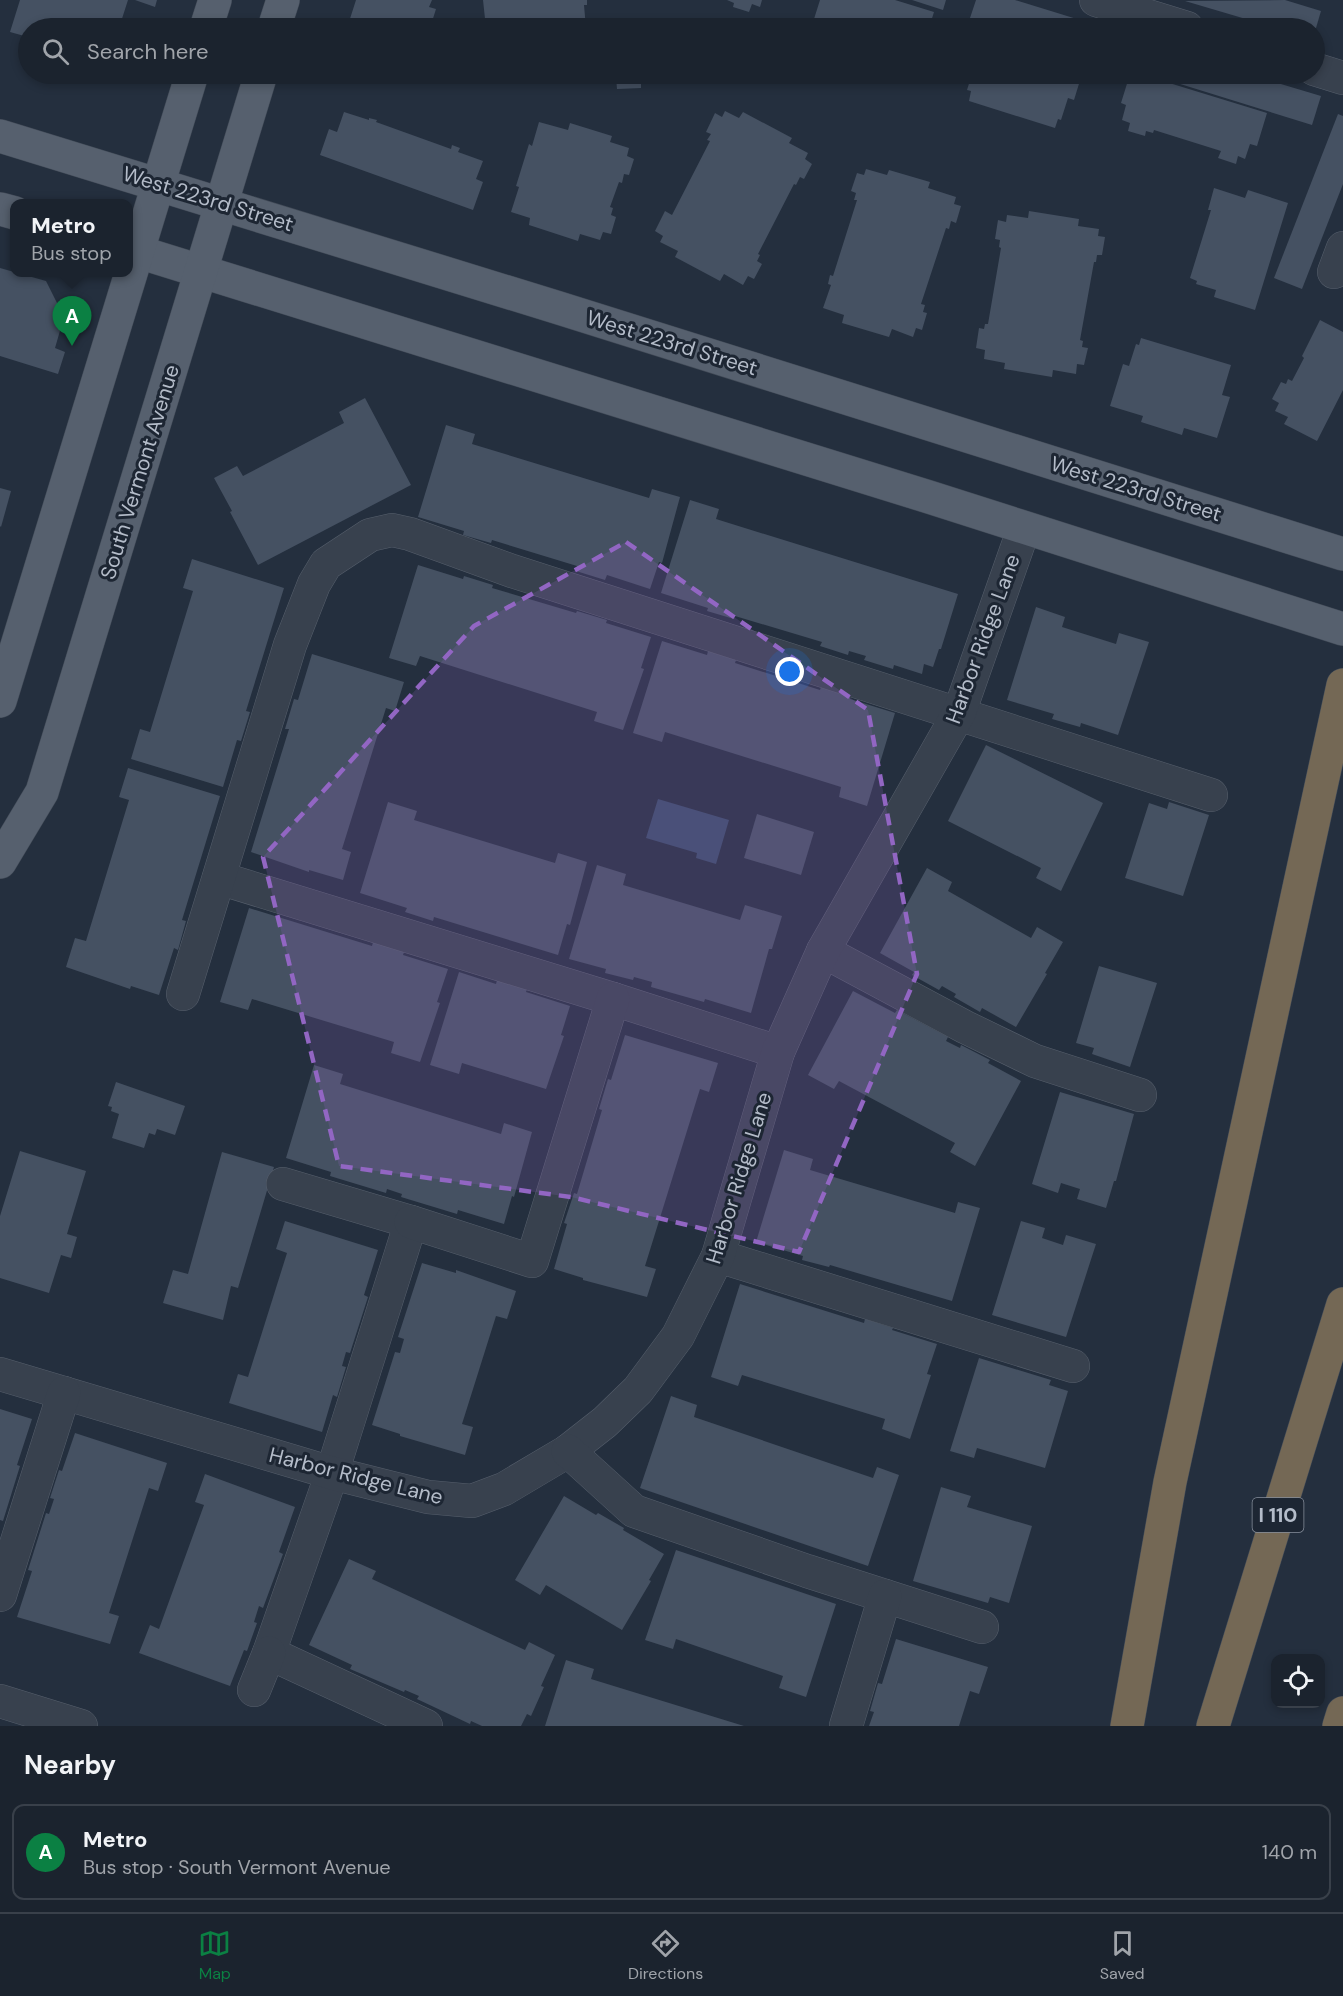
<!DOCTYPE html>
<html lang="en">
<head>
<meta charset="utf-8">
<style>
	:root { --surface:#1b232e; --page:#282f3a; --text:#f1f3f6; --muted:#a0a4aa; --line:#39404a; --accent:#0b8043 }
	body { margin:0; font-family:"DM Sans",sans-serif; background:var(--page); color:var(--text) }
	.controls { position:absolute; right:18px; bottom:18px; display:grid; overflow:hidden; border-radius:12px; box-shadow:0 3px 9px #0003 }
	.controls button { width:54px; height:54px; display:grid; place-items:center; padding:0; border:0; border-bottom:2px solid var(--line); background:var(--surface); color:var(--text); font:30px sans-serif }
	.you { position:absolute; left:790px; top:672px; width:21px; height:21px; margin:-15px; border:4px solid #fff; border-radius:50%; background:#1a73e8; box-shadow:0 0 0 9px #1a73e833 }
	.badge { display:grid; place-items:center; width:39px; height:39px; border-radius:50%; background:var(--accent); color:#fff; font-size:20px; font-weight:700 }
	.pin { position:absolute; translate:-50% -50px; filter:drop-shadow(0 2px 3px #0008) }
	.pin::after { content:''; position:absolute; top:32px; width:21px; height:18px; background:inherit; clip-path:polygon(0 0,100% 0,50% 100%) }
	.popup { position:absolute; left:10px; top:199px; width:123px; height:78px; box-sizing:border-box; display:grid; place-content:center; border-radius:12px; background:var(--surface); filter:drop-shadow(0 2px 4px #0005); font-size:20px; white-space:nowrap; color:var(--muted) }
	.popup b { font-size:22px; color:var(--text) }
	.popup::after { content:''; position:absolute; left:50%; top:100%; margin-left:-12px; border:12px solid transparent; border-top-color:var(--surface) }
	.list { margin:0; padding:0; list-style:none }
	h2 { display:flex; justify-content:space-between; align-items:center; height:78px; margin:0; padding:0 24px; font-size:26px }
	h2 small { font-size:20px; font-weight:400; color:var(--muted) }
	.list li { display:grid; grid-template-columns:39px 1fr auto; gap:18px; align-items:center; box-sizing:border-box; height:96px; margin:0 12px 12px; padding:0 12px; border:2px solid var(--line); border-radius:12px }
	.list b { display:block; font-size:22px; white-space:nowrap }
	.list p { margin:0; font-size:20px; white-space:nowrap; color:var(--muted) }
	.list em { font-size:20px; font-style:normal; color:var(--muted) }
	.icon { flex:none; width:33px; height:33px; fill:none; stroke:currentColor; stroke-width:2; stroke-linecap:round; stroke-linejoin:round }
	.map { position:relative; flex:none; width:1343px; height:1726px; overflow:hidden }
	.search { position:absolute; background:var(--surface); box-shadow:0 3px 9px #0003; left:18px; right:18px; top:18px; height:66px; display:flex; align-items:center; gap:15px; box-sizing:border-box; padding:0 21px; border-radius:33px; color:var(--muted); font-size:22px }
	.sheet { height:186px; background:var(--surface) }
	nav { display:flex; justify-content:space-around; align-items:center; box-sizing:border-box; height:84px; border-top:2px solid var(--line); background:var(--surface); font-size:16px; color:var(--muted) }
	nav a { display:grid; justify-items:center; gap:3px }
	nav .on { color:var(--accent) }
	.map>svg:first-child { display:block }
</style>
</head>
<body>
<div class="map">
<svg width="1343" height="1726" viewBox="0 0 1343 1726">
	<rect width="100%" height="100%" fill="#242f3e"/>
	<polygon fill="#394c67" points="658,799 729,820 716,864 696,858 697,853 646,838"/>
	<g fill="#455162">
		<polygon points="20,0 128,0 119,28 28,28 28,37 10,32"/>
		<polygon points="135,0 157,0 155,7"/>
		<polygon points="356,0 432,0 429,7 436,9 430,28 347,28"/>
		<polygon points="483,0 587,0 587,5 584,5 586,28 486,28"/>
		<polygon points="727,0 762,0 760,7 752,4 749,12 733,7 734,3"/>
		<polygon points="820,0 895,0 934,12 929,28 817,28 819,21 814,19"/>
		<polygon points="912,0 946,0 943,10"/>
		<polygon points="976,0 1015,0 1106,28 1003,28 970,18"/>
		<polygon points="1285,0 1321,11 1316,28 1276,28 1185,1"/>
		<polygon points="371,74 386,74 384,78"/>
		<polygon points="392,74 419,74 418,77 409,74 408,79"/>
		<polygon points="608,74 649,74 649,76 641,77 641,88 617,89 616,77 608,77"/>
		<polygon points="884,74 904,74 902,79"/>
		<polygon points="972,74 1082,74 1074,100 1068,98 1061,120 1058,119 1055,128 969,101 971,91 967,90"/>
		<polygon points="1130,74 1140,74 1267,113 1257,146 1250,144 1245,159 1238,156 1236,164 1218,158 1221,151 1154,130 1153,133 1146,131 1145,136 1128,131 1130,123 1122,120 1126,105 1121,103"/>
		<polygon points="1148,74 1248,74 1321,96 1312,125"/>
		<polygon points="725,111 739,118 743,112 792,138 789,143 808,153 805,159 812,164 804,179 800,177 796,185 794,184 758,254 760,255 757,261 762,264 754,279 748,276 743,285 724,274 720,281 675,257 678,251 660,242 663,236 655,231 665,211 672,215 710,141 707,140 711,134 706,132 715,113 722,117"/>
		<polygon points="344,112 369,120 369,118 377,120 376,122 451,149 452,145 460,148 458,152 483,161 476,179 483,182 473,210 320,155 329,129 337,132"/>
		<polygon points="1338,114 1343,116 1343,184 1302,289 1274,278"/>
		<polygon points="539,122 568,130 570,123 612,136 610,142 629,148 627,156 634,159 629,175 624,174 622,183 619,182 610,207 613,208 611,215 616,217 611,234 603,232 600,240 580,234 578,241 529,225 530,218 511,212 519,187 516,186 529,144 532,146"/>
		<polygon points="866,169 887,175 889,170 930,182 928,188 956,197 954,204 961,206 956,223 951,221 949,229 946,228 921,304 925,305 923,312 927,313 922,330 916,328 913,337 892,329 889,337 842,323 844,315 823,308 831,285 828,284 830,275 833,276 857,200 854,200 856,193 851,191 857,173 864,175"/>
		<polygon points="1214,188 1245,198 1248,190 1288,203 1255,310 1214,297 1216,290 1196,284 1197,281 1190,278 1211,210 1208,210"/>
		<polygon points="1029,211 1079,219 1078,226 1099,229 1098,236 1105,237 1102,255 1097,255 1096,262 1094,262 1080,340 1083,341 1082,347 1088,348 1084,365 1077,364 1076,374 1053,370 1052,377 1004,369 1005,363 984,359 985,350 976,348 979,328 984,329 985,324 988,324 1001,248 999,247 1000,240 995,239 998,220 1006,222 1007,215 1028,218"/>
		<polygon points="0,268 46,281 64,317 55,348 65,352 58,374 0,356"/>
		<polygon points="1320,320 1343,332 1343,390 1317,441 1284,424 1288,417 1275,411 1279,403 1272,399 1281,382 1286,384 1288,379 1292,381 1304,358 1302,356"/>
		<polygon points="1141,338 1231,365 1222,395 1230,397 1217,438 1184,428 1182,435 1141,422 1143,416 1110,406 1123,364 1129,366 1136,344 1139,345"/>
		<polygon points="365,398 411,485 258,565 230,512 232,511 214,478 237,466 243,476 344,423 339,412"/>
		<polygon points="446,425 475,434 472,444 649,498 652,489 680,497 662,563 659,562 650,589 607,575 605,580 576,571 577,566 492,540 491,543 463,535 464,531 418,517"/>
		<polygon points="0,488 11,491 1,527 0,526"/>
		<polygon points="690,500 719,509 716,519 958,594 941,649 939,649 933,667 924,664 922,674 894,665 893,669 864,660 866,656 849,651 848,655 820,646 822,642 735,616 734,619 707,611 708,608 661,593"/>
		<polygon points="192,559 284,588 246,711 250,712 241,741 237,740 223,787 131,759 140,729 150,732 193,591 183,588"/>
		<polygon points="418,565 463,579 464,576 493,585 492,588 576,613 577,611 607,620 606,623 651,637 641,668 644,669 623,730 594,721 597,712 420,656 416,666 389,658"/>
		<polygon points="1036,607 1065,617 1062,627 1116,644 1119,633 1149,642 1118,735 1081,723 1080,727 1052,719 1054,714 1007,700"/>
		<polygon points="662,641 707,655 708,651 736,660 735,663 820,690 821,687 850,697 850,699 895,713 867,806 839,797 841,787 665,732 662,742 633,733"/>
		<polygon points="312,654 404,682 395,711 386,708 342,849 351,852 343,880 309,870 309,872 251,852 289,729 285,729 294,699 298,700"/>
		<polygon points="986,745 1103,803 1061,891 1036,878 1041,868 948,821"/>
		<polygon points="128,768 220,796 182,920 186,921 178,950 174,948 159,995 131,986 130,989 66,967 75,938 86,941 129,800 119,797"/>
		<polygon points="388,802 417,811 414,820 555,863 558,853 587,862 570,925 567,924 558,955 434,917 433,921 405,912 407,908 360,893"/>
		<polygon points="1169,802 1209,815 1183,896 1125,878 1149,803 1167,809"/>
		<polygon points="757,814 814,832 801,875 744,858"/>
		<polygon points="597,865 626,874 623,885 740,920 745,905 782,916 772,949 769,949 751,1013 705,999 704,1002 651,987 652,982 634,977 633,980 605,973 606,969 569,959"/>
		<polygon points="927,868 952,882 948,891 1031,938 1037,927 1063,942 1045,973 1047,974 1016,1027 982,1008 980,1012 954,997 956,994 942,986 939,990 912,975 914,972 880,953"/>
		<polygon points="249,908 372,946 373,942 404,952 403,955 448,969 437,1002 440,1003 420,1062 391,1053 394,1042 252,999 248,1010 220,1002"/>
		<polygon points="1099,966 1157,983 1130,1067 1092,1054 1094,1048 1076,1043"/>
		<polygon points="459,972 496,984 497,980 527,989 526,992 570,1006 561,1035 564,1036 546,1089 462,1063 459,1074 430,1065"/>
		<polygon points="853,991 895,1013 897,1010 948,1037 946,1041 960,1048 961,1045 990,1060 988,1063 1021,1081 975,1166 950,1152 955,1143 839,1081 834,1089 808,1075"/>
		<polygon points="625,1035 718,1063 709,1092 700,1089 645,1266 656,1269 647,1297 583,1280 583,1278 554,1269 567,1224 564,1223 574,1193 577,1194 602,1110 599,1109 608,1079 611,1080"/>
		<polygon points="314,1065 343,1074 340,1084 501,1134 504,1123 532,1132 514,1197 512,1196 504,1224 458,1210 457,1214 401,1197 402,1194 387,1189 386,1193 330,1176 331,1172 286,1158"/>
		<polygon points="116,1082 185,1106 175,1135 157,1129 155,1135 149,1133 144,1148 112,1138 119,1114 111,1111 112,1107 108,1106"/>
		<polygon points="1060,1092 1134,1114 1116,1181 1114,1181 1106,1208 1077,1199 1080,1189 1061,1183 1058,1193 1032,1184"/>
		<polygon points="784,1150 813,1159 810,1170 955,1213 958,1202 980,1208 952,1301 830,1265 829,1267 802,1260 803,1256 756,1242"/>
		<polygon points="20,1151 86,1171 67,1234 77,1237 71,1258 61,1255 49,1293 0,1278 0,1216"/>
		<polygon points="222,1152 274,1167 238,1288 231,1286 223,1320 163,1303 173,1270 188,1274"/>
		<polygon points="285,1221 378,1250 364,1295 368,1297 350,1353 346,1352 342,1366 346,1367 337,1397 333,1395 322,1432 229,1403 238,1374 248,1377 287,1253 276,1249"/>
		<polygon points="1021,1221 1045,1228 1042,1238 1063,1245 1066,1235 1096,1244 1066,1337 992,1315"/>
		<polygon points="422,1263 456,1273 456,1270 516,1291 507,1319 496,1316 462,1424 473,1427 465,1455 400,1436 400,1434 372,1425 395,1352 400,1353 404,1339 398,1337"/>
		<polygon points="740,1284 864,1323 865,1319 893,1328 892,1330 937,1344 927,1374 931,1375 910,1439 882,1429 885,1419 742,1375 738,1386 711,1377"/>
		<polygon points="979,1358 1051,1380 1049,1385 1068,1391 1045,1468 977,1448 974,1458 950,1451"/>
		<polygon points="671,1396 697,1405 694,1417 873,1478 877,1467 899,1475 868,1566 640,1488"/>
		<polygon points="0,1409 32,1419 17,1465 20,1466 3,1521 0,1520"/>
		<polygon points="75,1433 167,1463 158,1491 149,1488 109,1613 119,1616 110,1644 17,1617 32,1571 28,1570 46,1513 49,1514 54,1499 50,1498 59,1470 62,1471"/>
		<polygon points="205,1474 295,1507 279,1552 283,1554 263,1608 259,1606 254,1622 257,1623 247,1651 244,1650 230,1686 139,1653 150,1625 159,1629 204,1505 195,1502"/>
		<polygon points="941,1487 971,1496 967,1507 1032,1526 1009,1603 990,1597 988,1603 913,1581"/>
		<polygon points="564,1496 596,1515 598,1513 624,1528 623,1530 664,1554 649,1580 651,1581 622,1630 546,1585 540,1595 515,1580"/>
		<polygon points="676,1550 836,1604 806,1697 779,1688 783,1676 676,1639 673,1649 645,1640"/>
		<polygon points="349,1559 376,1571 372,1579 525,1650 529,1642 555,1655 541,1686 544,1687 531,1716 527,1714 521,1726 482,1726 471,1721 470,1724 417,1699 419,1696 405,1690 404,1692 350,1669 352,1665 309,1645"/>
		<polygon points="896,1639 988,1667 979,1694 970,1691 959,1726 869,1726 874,1712 870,1711 878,1683 882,1684"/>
		<polygon points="566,1660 594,1669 591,1679 744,1726 545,1726"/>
	</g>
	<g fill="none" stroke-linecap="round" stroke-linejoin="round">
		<defs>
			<g id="minor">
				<polyline points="1096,0 1187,28"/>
				<polyline points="1314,69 1343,78"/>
				<polyline points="1334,272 1343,248"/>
				<polyline points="219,878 613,999 778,1052"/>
				<polyline points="823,951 965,1027 1035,1061 1140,1095"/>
				<polyline points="183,994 290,645 314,584 326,564 370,535 392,530 410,534 512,571 1211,795"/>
				<polyline points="283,1184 411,1222 332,1473 269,1653 426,1726"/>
				<polyline points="411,1222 532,1261 613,999"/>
				<polyline points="718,1256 1073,1366"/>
				<polyline points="0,1374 332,1473 428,1497 472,1501 504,1489 568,1451 605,1422 638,1390 678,1336 718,1256 778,1052 823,951 959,713 1024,528"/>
				<polyline points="568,1451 634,1511 807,1571 982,1627"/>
				<polyline points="0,1595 64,1393"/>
				<polyline points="254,1690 269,1653"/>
				<polyline points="0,1701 81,1726"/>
				<polyline points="846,1726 885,1596"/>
			</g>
			<g id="major">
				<polyline points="206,28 215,0"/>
				<polyline points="274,28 283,0"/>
				<polyline points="0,136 559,308 1343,554"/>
				<polyline points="0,209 15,213"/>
				<polyline points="129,249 929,497 1343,629"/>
				<polyline points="0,701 192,74"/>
				<polyline points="0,862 42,792 261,74"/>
			</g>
			<g id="highway">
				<polyline points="1127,1726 1170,1482 1343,685"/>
				<polyline points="1213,1726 1343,1304"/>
				<polyline points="1339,1726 1343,1713"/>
			</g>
		</defs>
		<use href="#minor" stroke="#565f6c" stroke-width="34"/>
		<use href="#major" stroke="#414a57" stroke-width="34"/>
		<use href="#highway" stroke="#434c59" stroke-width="34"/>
		<use href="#minor" stroke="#38414e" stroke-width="33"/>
		<use href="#major" stroke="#56606e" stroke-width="33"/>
		<use href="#highway" stroke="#746855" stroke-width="33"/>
	</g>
	<path fill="#9266c3" fill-opacity="0.2" stroke="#9266c3" stroke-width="4.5" stroke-dasharray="12 8" stroke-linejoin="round" d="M626,542L868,710L917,974L799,1252L571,1197L339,1166L263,857L474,626Z"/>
	<g text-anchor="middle" stroke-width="6" stroke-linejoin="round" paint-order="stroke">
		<rect fill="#1d2633" stroke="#878f9c" stroke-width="1.5" x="1252.5" y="1498" width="51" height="34" rx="4.5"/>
		<g font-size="20" font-weight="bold" fill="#b4bcc9">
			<text x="1278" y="1522">I 110</text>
		</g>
		<g font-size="21" fill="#b4bcc9" stroke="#1d2633">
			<text transform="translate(208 199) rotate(17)" y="7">West 223rd Street</text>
			<text transform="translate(672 343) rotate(17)" y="7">West 223rd Street</text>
			<text transform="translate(140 472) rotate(-73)" y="7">South Vermont Avenue</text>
			<text transform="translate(1136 489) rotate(17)" y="7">West 223rd Street</text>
			<text transform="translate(983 639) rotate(-70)" y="7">Harbor Ridge Lane</text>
			<text transform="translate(739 1178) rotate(-73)" y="7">Harbor Ridge Lane</text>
			<text transform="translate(356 1476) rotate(14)" y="7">Harbor Ridge Lane</text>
		</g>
	</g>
</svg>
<div class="controls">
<button><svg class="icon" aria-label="locate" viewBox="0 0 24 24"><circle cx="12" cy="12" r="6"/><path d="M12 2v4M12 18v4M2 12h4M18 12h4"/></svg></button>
</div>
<div class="you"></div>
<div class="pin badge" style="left:72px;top:346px">A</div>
<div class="popup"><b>Metro</b>Bus stop</div>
<div class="search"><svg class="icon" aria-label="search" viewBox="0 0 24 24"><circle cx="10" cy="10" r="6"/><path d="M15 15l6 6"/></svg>Search here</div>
</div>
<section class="sheet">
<h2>Nearby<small></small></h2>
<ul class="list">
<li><span class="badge">A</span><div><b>Metro</b><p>Bus stop · South Vermont Avenue</p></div><em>140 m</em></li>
</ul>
</section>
<nav>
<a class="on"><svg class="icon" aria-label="map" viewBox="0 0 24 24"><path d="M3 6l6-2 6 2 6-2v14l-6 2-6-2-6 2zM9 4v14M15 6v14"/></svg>Map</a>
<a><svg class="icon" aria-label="directions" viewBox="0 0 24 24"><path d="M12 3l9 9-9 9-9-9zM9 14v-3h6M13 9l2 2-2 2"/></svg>Directions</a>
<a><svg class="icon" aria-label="saved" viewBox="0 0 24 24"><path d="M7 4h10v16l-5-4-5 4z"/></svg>Saved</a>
</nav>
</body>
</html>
